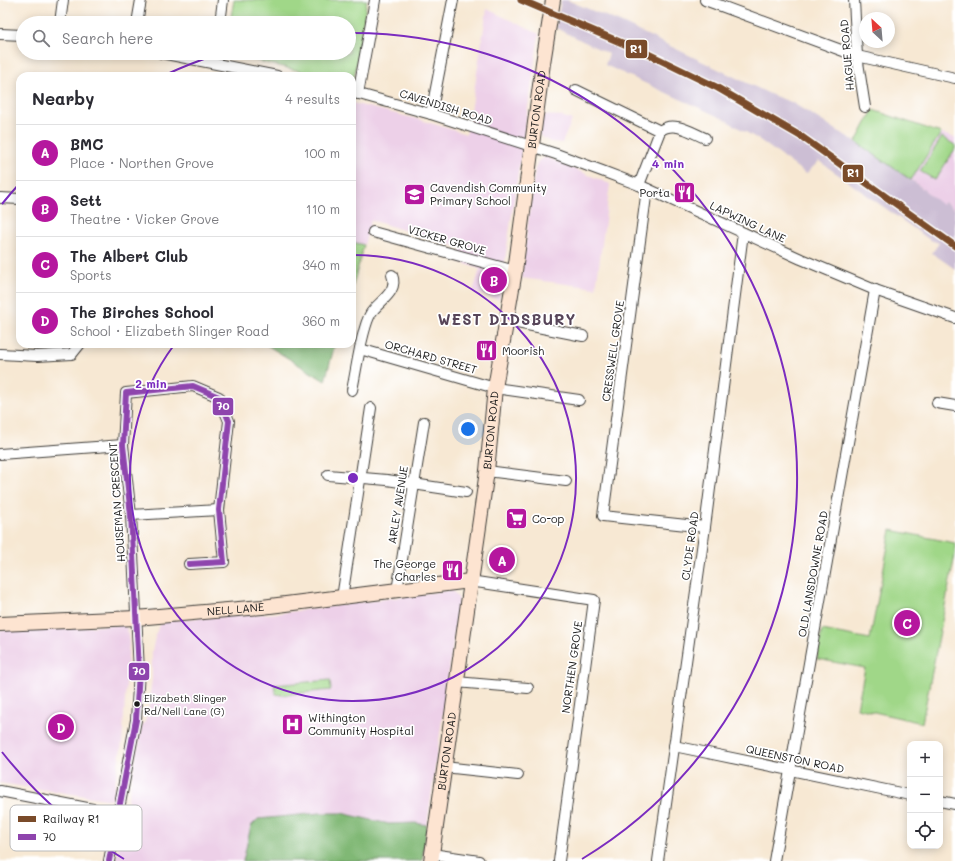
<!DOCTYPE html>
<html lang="en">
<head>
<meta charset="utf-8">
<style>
	:root { --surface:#fff; --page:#f7f7f7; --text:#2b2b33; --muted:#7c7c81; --line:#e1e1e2; --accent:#b5179e }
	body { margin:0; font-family:Mali,sans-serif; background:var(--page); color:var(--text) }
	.controls { position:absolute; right:12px; bottom:12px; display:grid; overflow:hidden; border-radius:8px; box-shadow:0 2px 10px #0003 }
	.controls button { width:36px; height:36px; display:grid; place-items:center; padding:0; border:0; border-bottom:1px solid var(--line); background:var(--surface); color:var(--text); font:20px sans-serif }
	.compass { position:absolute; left:859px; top:12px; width:36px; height:36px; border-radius:50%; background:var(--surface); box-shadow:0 2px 10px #0003; rotate:334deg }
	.you { position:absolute; left:468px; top:429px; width:14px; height:14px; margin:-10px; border:3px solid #fff; border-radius:50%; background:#1a73e8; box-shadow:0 0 0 6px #1a73e833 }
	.badge { display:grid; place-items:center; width:26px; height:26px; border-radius:50%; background:var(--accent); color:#fff; font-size:13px; font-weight:700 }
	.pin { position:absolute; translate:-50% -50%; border:2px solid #fff; box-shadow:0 1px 4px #0006 }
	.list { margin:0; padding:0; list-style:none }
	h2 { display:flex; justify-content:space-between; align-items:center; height:52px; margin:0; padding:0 16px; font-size:17px }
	h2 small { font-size:13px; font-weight:400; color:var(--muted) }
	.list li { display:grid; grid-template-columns:26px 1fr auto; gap:12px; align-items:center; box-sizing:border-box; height:56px; padding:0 16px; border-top:1px solid var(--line) }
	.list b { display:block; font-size:15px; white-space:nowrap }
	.list p { margin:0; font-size:13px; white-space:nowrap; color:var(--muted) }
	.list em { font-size:13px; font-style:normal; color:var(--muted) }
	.icon { flex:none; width:22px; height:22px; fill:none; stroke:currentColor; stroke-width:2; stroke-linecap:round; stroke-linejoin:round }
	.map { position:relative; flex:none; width:955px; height:861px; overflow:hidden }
	.search { position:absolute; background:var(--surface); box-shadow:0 2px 10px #0003; left:16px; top:16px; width:340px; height:44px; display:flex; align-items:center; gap:10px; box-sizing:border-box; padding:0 14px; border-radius:22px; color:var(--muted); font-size:15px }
	.panel { position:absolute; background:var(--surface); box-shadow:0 2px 10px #0003; left:16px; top:72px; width:340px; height:276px; border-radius:12px }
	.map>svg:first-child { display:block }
</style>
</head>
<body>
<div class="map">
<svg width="955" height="861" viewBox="0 0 955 861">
	<rect width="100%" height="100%" fill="#fff"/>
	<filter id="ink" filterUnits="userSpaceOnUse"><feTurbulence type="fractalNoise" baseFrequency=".025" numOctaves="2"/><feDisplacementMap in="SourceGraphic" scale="8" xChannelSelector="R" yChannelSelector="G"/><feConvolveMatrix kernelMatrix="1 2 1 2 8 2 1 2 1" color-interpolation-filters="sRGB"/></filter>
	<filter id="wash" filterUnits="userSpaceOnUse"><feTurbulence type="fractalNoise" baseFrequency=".012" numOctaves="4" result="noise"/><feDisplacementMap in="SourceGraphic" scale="16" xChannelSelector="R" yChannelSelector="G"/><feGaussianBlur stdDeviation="0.9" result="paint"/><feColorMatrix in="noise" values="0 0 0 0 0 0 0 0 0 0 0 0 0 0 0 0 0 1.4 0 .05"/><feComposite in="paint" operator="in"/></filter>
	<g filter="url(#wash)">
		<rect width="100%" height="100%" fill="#f7e8d3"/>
		<g fill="#edd0e8">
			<polygon points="487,9 539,34 499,300 473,292 480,269 457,261 461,248 371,220 352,289 352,103 421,120 466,134 472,118 470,117"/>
			<polygon points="873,110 955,138 955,210 945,202 942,206 917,184 856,142"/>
			<polygon points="541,115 561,116 572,120 562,143 550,142 539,135"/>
			<polygon points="546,157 610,184 596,288 521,278 535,168 538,161"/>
			<polygon points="452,590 459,599 422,861 116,861 142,726 145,722 148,711 152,679 152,651 156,633 159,626 167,620 281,613"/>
			<polygon points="124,625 127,629 129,642 122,743 112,800 0,783 0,630"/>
		</g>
		<polygon fill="#ccbed4" points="561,0 567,0 622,23 772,95 791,102 856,142 917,184 942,205 945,202 955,210 955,269 932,253 939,243 930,240 819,161 806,174 761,141 724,119 605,65 609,54 556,28"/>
		<g fill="#a0d788" stroke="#5e7a52">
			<polygon points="234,0 367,0 353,84 352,76 321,76 225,53 349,53 349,23 230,23"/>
			<polygon points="873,110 941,133 911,180 856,142"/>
			<polygon points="942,137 955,145 955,149 935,180 920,171"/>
			<polygon points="352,242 364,245 352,289"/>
			<polygon points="891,530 955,543 955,555 922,723 857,708 865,668 817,659 822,630 870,639"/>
			<polygon points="330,680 331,690 281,695 276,694 274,685"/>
		</g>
		<g fill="#80b874" stroke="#4e6a48">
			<polygon points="265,344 335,344 325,381"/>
			<polygon points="320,813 341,813 389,824 415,823 427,825 422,861 243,861 251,826 258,819"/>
		</g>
	</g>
	<g filter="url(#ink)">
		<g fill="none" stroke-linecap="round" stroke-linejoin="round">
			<defs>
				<g id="street">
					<polyline points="705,0 857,56 955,78"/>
					<polyline points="854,0 857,56 865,107"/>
					<polyline points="60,23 63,0"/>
					<polyline points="137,23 141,0"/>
					<polyline points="220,23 223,0"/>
					<polyline points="0,34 23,35"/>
					<polyline points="161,53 277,76"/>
					<polyline points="576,90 660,131"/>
					<polyline points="352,92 431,114 556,154 602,171 639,185 801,259 875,290 955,318"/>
					<polyline points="358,94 375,0"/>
					<polyline points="431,114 453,0"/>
					<path d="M660,131C673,120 691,132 705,138"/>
					<polyline points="639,185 660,131"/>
					<polyline points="647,189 603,516 705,527"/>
					<polyline points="0,198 20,199"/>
					<polyline points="373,232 515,271"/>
					<polyline points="507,321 583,336"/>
					<polyline points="360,349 495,388 579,400"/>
					<polyline points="0,354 37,356 72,354 80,344"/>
					<path d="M352,390C356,372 362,327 371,313C379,301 399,292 392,275"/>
					<polyline points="937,403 955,406"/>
					<polyline points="0,454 123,445"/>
					<polyline points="487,471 566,481"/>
					<polyline points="328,475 387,480 466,492"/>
					<polyline points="131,515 219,510"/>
					<polyline points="470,581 594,600 559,861"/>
					<polyline points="397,591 424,422"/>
					<polyline points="342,598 371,408"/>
					<polyline points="456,682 528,688"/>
					<polyline points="674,746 910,795"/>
					<polyline points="444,767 518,775"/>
					<polyline points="0,791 118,814"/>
					<polyline points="940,801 955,804"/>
					<polyline points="432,854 479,861"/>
					<polyline points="109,861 136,720 139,671 131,515 123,445 126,393 193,386 219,397 229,421 219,510 224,562 189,564"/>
					<polyline points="658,861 705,527 743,233"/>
					<polyline points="774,861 875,290"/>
				</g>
				<g id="secondary">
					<path id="s1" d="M0,624L136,618L262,607L470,581"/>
					<path id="s2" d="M431,861L487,471L495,388L515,271L543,63L553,0"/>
				</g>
			</defs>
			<use href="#street" stroke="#3d3b37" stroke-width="12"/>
			<use href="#secondary" stroke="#3d3b37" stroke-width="16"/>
			<use href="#street" stroke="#fff" stroke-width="10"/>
			<use href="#secondary" stroke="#fde4d1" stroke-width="14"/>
			<defs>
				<polyline id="bus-1" points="109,861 136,720 139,671 131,515 123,445 126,393 193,386 219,397 229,421 219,510 224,562 189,564"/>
			</defs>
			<use href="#bus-1" stroke="#fff" stroke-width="9"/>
			<use href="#bus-1" stroke="#8e44ad" stroke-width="6"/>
			<defs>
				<polyline id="rail-1" points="521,0 648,54 716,87 802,137 955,246"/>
			</defs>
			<use href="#rail-1" stroke="#fff" stroke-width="10"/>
			<use href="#rail-1" stroke="#7a4b2a" stroke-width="7"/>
		</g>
	</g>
	<g fill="none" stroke="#7b2cbf" stroke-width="2">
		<path d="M353 255A223 223 0 1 1 174 345"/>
		<path d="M124 859A445 445 0 0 1 2 752M2 204A445 445 0 0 1 20 183M165 75A445 445 0 0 1 219 54M349 33A445 445 0 0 1 582 859"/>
	</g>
	<defs>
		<symbol id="restaurant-square" viewBox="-11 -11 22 22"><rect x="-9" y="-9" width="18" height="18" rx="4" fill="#b5179e" stroke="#fff"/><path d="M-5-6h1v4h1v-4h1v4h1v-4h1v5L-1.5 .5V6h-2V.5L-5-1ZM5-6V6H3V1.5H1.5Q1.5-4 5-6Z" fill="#fff"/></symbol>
		<symbol id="school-square" viewBox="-11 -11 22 22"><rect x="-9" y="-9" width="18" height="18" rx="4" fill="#b5179e" stroke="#fff"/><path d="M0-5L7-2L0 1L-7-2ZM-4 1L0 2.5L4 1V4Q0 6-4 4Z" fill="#fff"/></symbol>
		<symbol id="supermarket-square" viewBox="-11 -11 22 22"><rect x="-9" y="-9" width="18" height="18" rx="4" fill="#b5179e" stroke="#fff"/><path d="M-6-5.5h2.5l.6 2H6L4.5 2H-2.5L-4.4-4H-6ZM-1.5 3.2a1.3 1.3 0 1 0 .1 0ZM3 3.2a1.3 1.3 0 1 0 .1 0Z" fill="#fff"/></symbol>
		<symbol id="hospital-square" viewBox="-11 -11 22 22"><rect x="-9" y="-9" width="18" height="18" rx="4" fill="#b5179e" stroke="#fff"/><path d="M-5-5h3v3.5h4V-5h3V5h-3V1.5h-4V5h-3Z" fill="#fff"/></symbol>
	</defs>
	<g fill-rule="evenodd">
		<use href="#restaurant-square" x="672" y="180" width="25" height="25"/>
		<use href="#school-square" x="402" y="182" width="25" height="25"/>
		<use href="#restaurant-square" x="474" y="338" width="25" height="25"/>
		<use href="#supermarket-square" x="504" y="506" width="25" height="25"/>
		<use href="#restaurant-square" x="440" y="558" width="25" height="25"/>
		<use href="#hospital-square" x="280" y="712" width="25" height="25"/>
	</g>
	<circle fill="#1c1c1c" stroke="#fff" stroke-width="1.5" cx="137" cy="704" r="3.5"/>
	<g text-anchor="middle" stroke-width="3.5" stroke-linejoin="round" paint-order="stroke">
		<g font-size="10" fill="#1c1c1c" stroke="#fff" text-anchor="start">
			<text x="144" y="702">Elizabeth Slinger<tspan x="144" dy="13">Rd/Nell Lane (G)</tspan></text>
		</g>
		<g font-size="11" fill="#1c1c1c" stroke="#fff">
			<text transform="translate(847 55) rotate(-95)" y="4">HAGUE ROAD</text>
			<text transform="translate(446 107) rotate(17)" y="4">CAVENDISH ROAD</text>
			<text dy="4" stroke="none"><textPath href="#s2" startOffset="759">BURTON ROAD</textPath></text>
			<text transform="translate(748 222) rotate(25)" y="4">LAPWING LANE</text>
			<text transform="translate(447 240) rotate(16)" y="4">VICKER GROVE</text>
			<text transform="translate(613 351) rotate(-82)" y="4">CRESSWELL GROVE</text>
			<text transform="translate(431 357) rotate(16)" y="4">ORCHARD STREET</text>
			<text dy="4" stroke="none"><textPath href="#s2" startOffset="435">BURTON ROAD</textPath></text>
			<text transform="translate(117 502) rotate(-94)" y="4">HOUSEMAN CRESCENT</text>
			<text transform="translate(398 505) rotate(-81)" y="4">ARLEY AVENUE</text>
			<text transform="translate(690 546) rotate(-82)" y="4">CLYDE ROAD</text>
			<text transform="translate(813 574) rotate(-80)" y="4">OLD LANSDOWNE ROAD</text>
			<text dy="4" stroke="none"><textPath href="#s1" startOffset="236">NELL LANE</textPath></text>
			<text transform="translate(572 667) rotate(-82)" y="4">NORTHEN GROVE</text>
			<text dy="4" stroke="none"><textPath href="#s2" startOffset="111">BURTON ROAD</textPath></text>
			<text transform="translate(795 759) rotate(12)" y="4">QUEENSTON ROAD</text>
		</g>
		<g font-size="11" fill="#1c1c1c" stroke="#fff" text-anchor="start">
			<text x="430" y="192">Cavendish Community<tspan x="430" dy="13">Primary School</tspan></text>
			<text x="670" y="197" text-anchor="end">Porta</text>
			<text x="502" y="355">Moorish</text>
			<text x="532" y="523">Co-op</text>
			<text x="436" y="568" text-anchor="end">The George<tspan x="436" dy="13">Charles</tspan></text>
			<text x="308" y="722">Withington<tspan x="308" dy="13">Community Hospital</tspan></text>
		</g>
		<g font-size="15" font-weight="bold" letter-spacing="1" fill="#574559" stroke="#fff">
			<text x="507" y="325">WEST DIDSBURY</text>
		</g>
	</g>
	<rect x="10" y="805" width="132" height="46" rx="6" fill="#fff" stroke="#bbb" stroke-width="1"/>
	<rect x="18" y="816" width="18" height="6" fill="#7a4b2a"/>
	<rect x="18" y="834" width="18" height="6" fill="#8e44ad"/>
	<g font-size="11" fill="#1c1c1c">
		<text x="43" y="823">Railway R1</text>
		<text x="43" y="841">70</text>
	</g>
	<circle cx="353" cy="478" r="6" fill="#7b2cbf" stroke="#fff" stroke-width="2"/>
	<g font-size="12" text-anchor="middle" font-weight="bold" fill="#7b2cbf" stroke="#fff" stroke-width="3.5" stroke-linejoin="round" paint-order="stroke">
		<text x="668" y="168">4 min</text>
		<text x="151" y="388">2 min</text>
	</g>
	<g stroke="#fff" stroke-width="1.5">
		<rect x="625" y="39" width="23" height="20" rx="4" fill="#7a4b2a"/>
		<rect x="842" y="164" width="22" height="19" rx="4" fill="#7a4b2a"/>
		<rect x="212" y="397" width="22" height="19" rx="4" fill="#8e44ad"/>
		<rect x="128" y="662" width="22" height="19" rx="4" fill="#8e44ad"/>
	</g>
	<g font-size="11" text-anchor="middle" font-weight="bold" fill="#fff">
		<text x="636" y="53">R1</text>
		<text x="853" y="177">R1</text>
		<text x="223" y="410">70</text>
		<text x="139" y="675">70</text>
	</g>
</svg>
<div class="controls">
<button>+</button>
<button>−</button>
<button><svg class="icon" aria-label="locate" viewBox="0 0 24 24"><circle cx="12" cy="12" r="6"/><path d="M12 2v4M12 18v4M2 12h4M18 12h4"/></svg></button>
</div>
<svg class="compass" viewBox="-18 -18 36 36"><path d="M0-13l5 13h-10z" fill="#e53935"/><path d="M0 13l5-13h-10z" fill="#7c7c81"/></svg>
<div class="you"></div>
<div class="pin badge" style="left:502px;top:560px">A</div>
<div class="pin badge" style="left:494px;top:280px">B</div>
<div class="pin badge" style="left:907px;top:623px">C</div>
<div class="pin badge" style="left:61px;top:727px">D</div>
<div class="search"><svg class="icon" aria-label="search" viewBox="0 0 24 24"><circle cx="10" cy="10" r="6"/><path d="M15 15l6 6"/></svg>Search here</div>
<section class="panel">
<h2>Nearby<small>4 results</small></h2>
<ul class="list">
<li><span class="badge">A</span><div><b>BMC</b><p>Place · Northen Grove</p></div><em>100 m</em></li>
<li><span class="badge">B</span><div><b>Sett</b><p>Theatre · Vicker Grove</p></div><em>110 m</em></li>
<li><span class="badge">C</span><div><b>The Albert Club</b><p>Sports</p></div><em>340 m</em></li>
<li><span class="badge">D</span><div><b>The Birches School</b><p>School · Elizabeth Slinger Road</p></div><em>360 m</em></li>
</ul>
</section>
</div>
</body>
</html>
